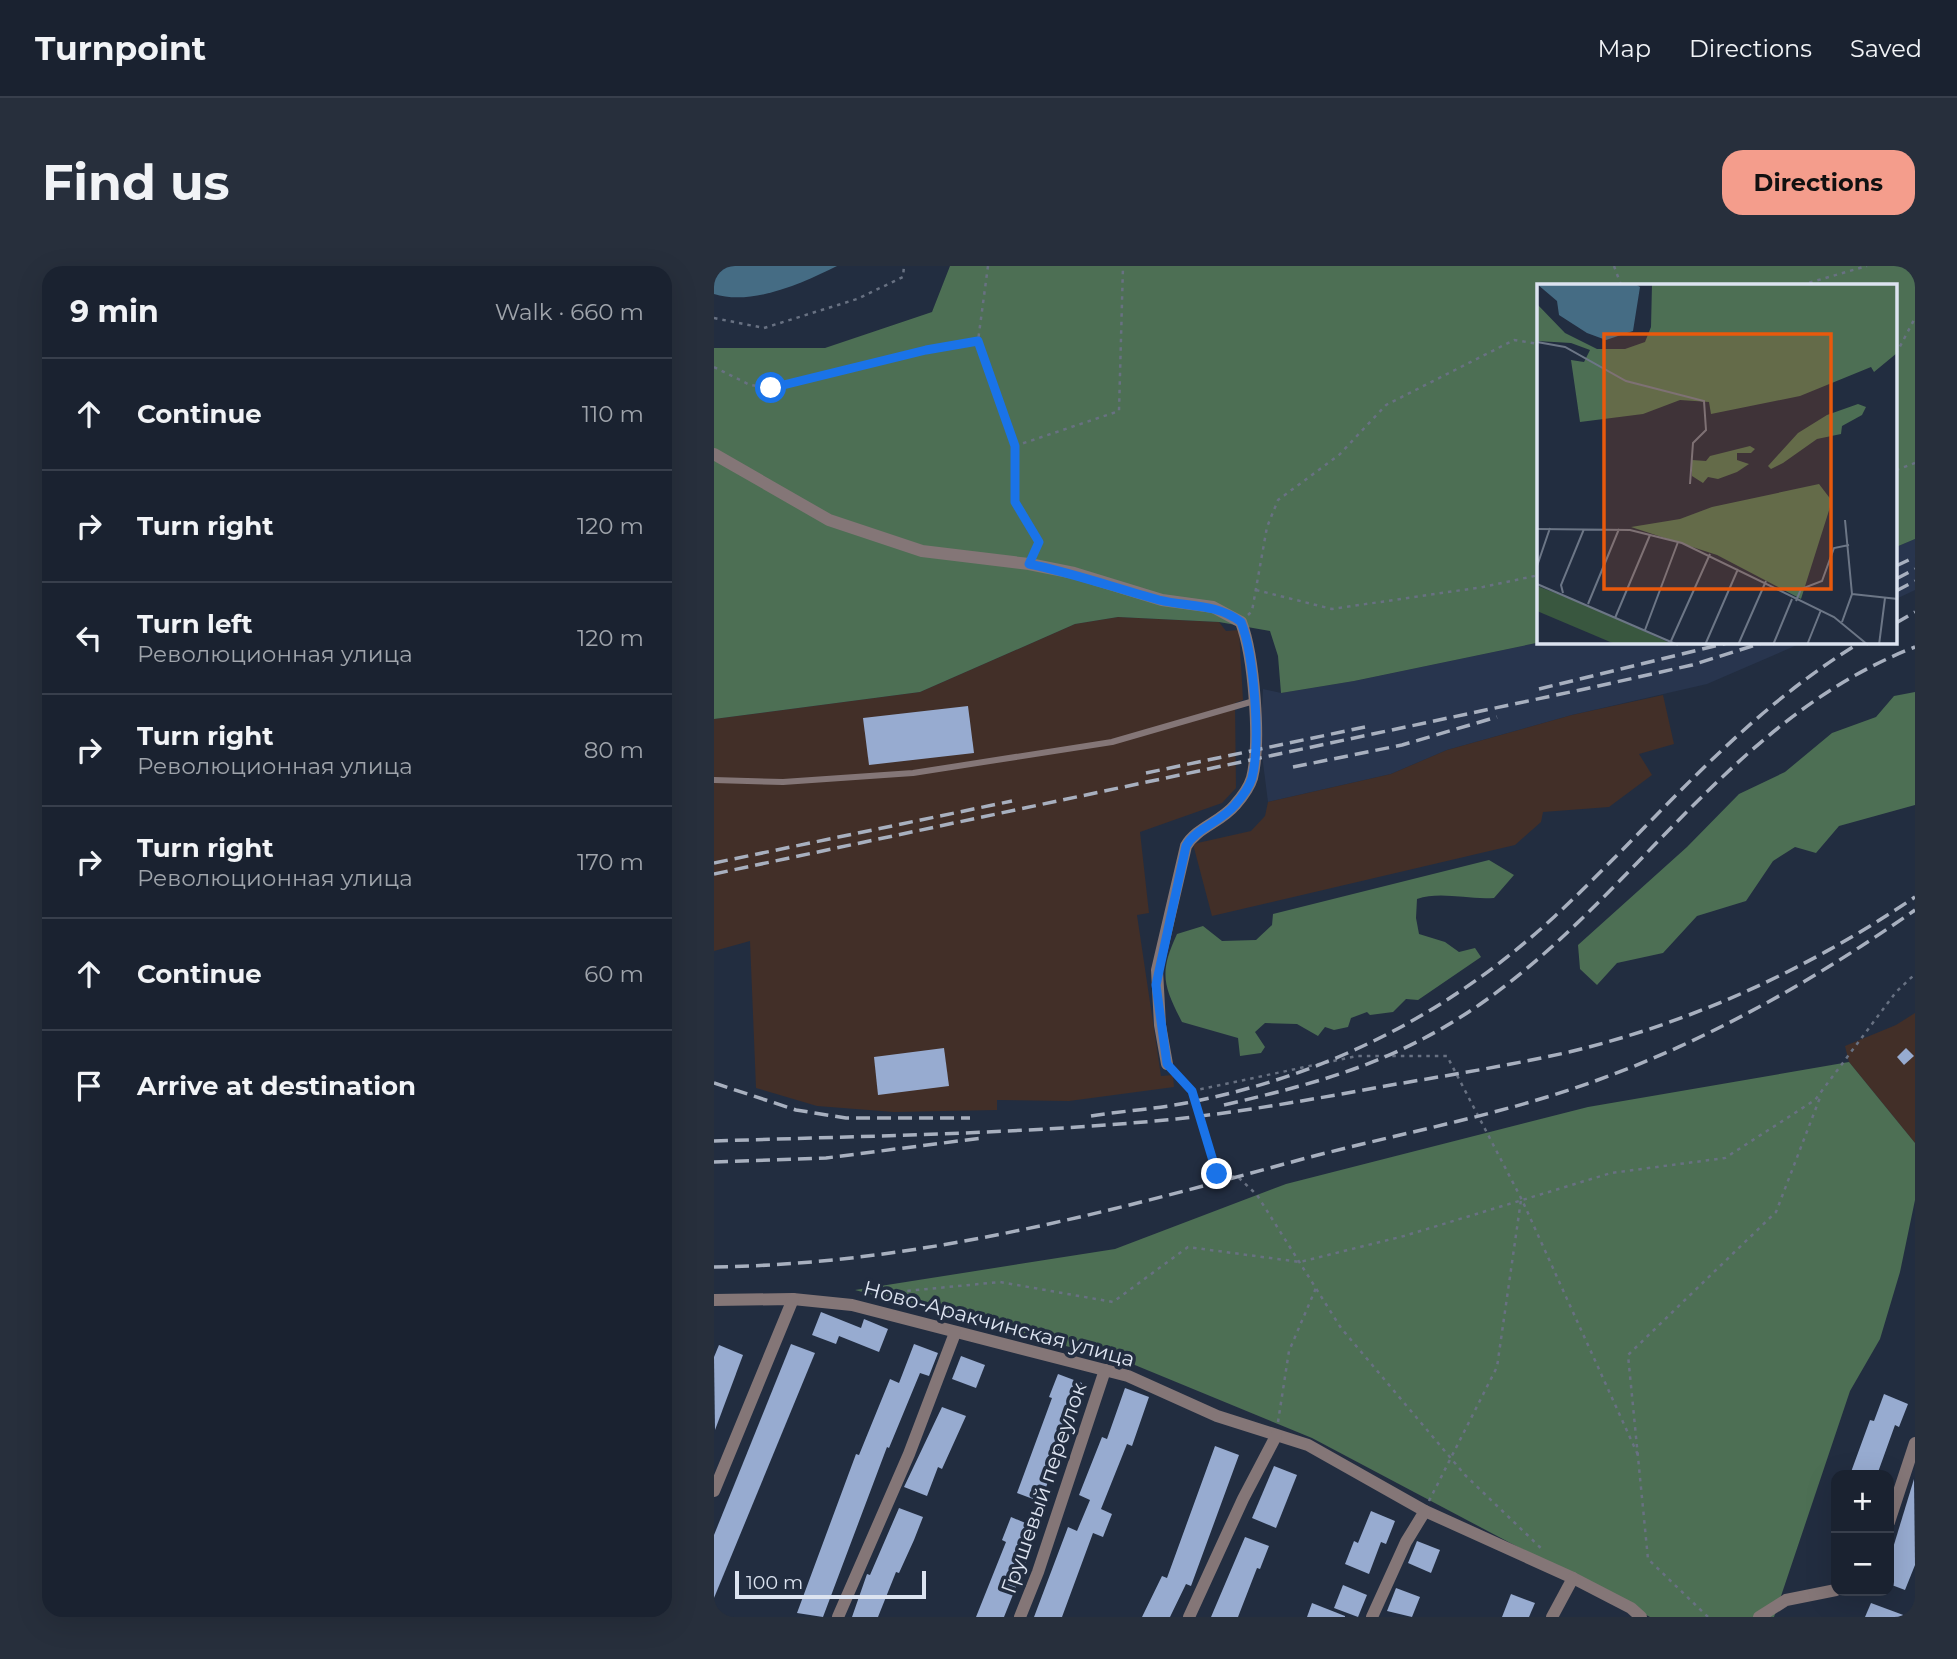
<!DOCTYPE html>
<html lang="en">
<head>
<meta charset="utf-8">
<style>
	:root { --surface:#1a2230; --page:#272f3c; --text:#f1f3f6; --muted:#9fa4ab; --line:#383f4c; --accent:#f49d8c }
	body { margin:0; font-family:Montserrat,sans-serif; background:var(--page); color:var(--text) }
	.controls { position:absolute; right:21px; bottom:21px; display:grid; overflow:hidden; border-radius:14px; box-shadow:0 7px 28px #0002 }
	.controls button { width:63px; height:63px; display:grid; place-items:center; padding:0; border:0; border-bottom:2px solid var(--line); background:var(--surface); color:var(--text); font:35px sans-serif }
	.scale { position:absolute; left:21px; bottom:18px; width:191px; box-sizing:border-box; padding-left:7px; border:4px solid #dce3f0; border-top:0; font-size:19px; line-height:24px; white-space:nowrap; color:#dce3f0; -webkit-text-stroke:5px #222d40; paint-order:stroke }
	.stop { position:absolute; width:21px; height:21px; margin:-16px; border:5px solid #1a73e8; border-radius:50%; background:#fff }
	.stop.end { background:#1a73e8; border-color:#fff; box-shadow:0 2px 7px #0008 }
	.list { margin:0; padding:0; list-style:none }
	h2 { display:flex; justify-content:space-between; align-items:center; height:91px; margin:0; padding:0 28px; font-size:30px }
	h2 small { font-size:23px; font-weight:400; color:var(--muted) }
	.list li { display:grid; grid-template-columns:46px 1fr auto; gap:21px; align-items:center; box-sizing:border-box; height:112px; padding:0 28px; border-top:2px solid var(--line) }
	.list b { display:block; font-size:26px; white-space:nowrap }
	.list p { margin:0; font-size:23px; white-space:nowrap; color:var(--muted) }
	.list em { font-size:23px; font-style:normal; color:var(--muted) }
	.icon { flex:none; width:38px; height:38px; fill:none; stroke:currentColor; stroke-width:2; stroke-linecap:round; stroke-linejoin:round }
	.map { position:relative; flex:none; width:1201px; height:1351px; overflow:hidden; border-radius:21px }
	header { display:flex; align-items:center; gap:42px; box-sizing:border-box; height:98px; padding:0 35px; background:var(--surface); border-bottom:2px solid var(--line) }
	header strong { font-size:33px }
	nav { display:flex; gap:38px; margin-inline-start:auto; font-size:24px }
	.intro { display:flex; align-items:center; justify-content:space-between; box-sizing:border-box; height:168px; padding:0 42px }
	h1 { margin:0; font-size:49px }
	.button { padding:18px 32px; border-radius:21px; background:var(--accent); color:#111; font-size:24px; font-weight:700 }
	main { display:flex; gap:42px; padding:0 42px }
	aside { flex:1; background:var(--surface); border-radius:21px; box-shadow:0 7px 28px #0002 }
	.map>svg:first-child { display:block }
</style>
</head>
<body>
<header>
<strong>Turnpoint</strong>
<nav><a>Map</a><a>Directions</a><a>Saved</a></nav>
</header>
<div class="intro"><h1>Find us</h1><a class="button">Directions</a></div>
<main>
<aside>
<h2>9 min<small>Walk · 660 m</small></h2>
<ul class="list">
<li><svg class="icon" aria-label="ahead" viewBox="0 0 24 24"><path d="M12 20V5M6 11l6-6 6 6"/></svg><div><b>Continue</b></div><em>110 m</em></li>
<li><svg class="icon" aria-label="right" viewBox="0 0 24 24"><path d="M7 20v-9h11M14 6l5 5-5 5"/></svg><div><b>Turn right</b></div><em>120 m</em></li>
<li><svg class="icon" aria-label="left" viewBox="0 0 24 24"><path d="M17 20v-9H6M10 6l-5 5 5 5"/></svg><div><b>Turn left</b><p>Революционная улица</p></div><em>120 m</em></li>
<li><svg class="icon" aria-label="right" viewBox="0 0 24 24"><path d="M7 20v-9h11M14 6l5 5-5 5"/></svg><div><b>Turn right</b><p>Революционная улица</p></div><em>80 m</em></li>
<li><svg class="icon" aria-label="right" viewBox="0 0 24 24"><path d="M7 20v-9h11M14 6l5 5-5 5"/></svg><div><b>Turn right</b><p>Революционная улица</p></div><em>170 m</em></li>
<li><svg class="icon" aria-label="ahead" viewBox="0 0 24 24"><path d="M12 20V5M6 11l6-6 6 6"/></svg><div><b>Continue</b></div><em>60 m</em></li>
<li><svg class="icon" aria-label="arrive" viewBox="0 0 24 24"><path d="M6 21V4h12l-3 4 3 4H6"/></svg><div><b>Arrive at destination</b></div></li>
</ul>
</aside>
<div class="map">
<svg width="1201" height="1351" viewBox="0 0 1201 1351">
	<rect width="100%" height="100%" fill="#222d40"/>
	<g fill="#28354e">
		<polygon points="1201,273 1201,324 1182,333 1182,281"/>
		<polygon points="827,376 1090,376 993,418 858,449 733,484 677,508 554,536 546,473 549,423 567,427 640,415"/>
	</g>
	<g fill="#422f28">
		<polygon points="404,351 505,356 512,365 525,364 529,434 521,437 522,522 508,537 426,566 435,647 423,649 447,810 459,809 460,821 355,835 283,834 283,844 180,846 103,840 42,822 36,675 0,685 0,453 206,426 361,358"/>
		<polygon points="949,429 960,478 925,488 938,509 895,541 829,546 827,556 801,579 498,650 479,578 537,565 551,550 554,536 677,508 733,484 858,449"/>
		<polygon points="1201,747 1201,877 1135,796 1131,780 1182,759"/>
	</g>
	<g fill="#4d6f54">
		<polygon points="236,0 1201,0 1201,273 1182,281 1182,19 825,19 827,376 640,415 567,427 564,390 556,365 505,356 404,351 361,358 206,426 0,453 0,82 111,82 218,46"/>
		<polygon points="1201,426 1201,539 1125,560 1102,587 1081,581 1059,595 1032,635 983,650 949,687 903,697 883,719 866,703 864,679 973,581 1025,528 1071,506 1118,467 1162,451 1180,430"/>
		<path d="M775,594L800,609L780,632C754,634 727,625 703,633L702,652L705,668L731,676L745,686L761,682L767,691L704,734L692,733L679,746L656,749L653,746L637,752L634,761L620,764L611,761L604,770L583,758L551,757L541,766L551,781L547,787L526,790L524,772L468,756C449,719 445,707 463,668L489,660L508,675L542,674L558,659L559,648Z"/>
		<polygon points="1135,796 1201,877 1201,934 1186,1006 1166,1073 1136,1125 1060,1351 936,1351 598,1172 416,1097 141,1024 401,983 572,918 874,841"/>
	</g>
	<path fill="#456c84" d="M0,0H123C89,17 38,40 0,28Z"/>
	<g fill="#97abd0">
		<polygon points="254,440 260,487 155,499 149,452"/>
		<polygon points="230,782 235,820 164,829 160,791"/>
		<polygon points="1192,782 1200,790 1190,799 1183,791"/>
		<polygon points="107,1046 147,1062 150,1053 174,1063 165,1086 125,1070 122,1078 98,1069"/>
		<polygon points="77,1078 101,1087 0,1332 0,1269"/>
		<polygon points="200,1078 224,1087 215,1110 206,1107 175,1182 173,1181 109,1351 83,1347 142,1188 145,1189 176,1113 185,1117"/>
		<polygon points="5,1079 29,1089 1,1164 0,1091"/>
		<polygon points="247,1090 271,1099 262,1122 238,1113"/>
		<polygon points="344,1108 368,1117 327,1236 303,1227 338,1132 335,1131"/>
		<polygon points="411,1122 435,1131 418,1180 413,1178 387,1243 398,1248 389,1271 379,1267 348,1351 320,1351 354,1261 363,1265 376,1234 365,1229 388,1171 393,1173"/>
		<polygon points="1170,1128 1194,1138 1185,1161 1181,1159 1163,1209 1145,1209 1137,1206 1156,1154 1160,1155"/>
		<polygon points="228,1141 252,1150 228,1203 224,1201 213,1230 190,1221"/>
		<polygon points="501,1180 525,1189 477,1320 472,1318 456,1351 428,1351 448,1310 453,1312"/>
		<polygon points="560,1200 583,1209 562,1262 538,1252"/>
		<polygon points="1200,1213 1201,1299 1191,1324 1175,1318 1175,1295"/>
		<polygon points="185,1242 209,1251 200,1274 185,1307 182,1306 164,1351 138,1351 153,1308 156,1309"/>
		<polygon points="657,1245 681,1255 672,1278 667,1276 655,1308 631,1298 640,1275 644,1277"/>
		<polygon points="297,1251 321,1261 310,1289 314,1291 290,1351 262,1351 292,1276 288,1274"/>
		<polygon points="531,1271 555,1280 546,1303 543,1302 524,1351 497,1351"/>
		<polygon points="703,1275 726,1284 717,1307 694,1297"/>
		<polygon points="629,1319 653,1329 644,1351 620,1342"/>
		<polygon points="682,1322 706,1331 698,1351 673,1345"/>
		<polygon points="797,1328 821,1337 815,1351 788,1351"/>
		<polygon points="598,1337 631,1350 631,1351 593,1351"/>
		<polygon points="1157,1337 1192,1350 1192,1351 1151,1351"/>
	</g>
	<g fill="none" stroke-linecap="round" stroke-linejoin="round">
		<g stroke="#687182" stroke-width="2.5" stroke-dasharray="3.5 5" stroke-linecap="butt">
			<polyline points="274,0 264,75 301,180 301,236 325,276 320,286"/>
			<polyline points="900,0 907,19"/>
			<polyline points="1087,19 1153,0"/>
			<polyline points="0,52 50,62 143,33 189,11 190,0"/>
			<polyline points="1182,88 1201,52"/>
			<polyline points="0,101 36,119 57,122 263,75"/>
			<polyline points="301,180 405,145 409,0"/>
			<polyline points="1182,204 1201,197"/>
			<polyline points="542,324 618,343 769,321 825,309"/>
			<polyline points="534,349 538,345 553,261 564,234 625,189 672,139 800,74 825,78"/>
			<polyline points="460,805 478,825 503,908 524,911 543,929 627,1062 751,1209 830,1285"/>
			<polyline points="478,825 643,790 733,790 808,934 924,1189"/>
			<polyline points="151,1029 286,1016 399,1036 474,981 586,996 690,970 897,907 1011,892 1101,834 1182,726 1201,708"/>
			<polyline points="564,1156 575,1085 602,1022"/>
			<polyline points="715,1235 783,1101 807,934"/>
			<polyline points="994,1351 934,1293 914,1089 1062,946 1107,829"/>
		</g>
		<polyline stroke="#847677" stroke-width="6" points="0,514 69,516 199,507 398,476 540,435"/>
		<g stroke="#847677" stroke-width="12">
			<path d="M0,188L115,254L208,285L315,298L360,307L448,334L499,341L527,356C540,390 547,476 538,512C535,522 528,531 521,539C507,556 482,562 472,580L443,704L446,759L453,798"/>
			<polyline points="0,1034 79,1033 138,1039 414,1110 503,1150 594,1179 711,1245 859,1312 917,1342 927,1351"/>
			<polyline points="0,1225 79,1033"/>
			<polyline points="1175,1256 1201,1177"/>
			<polyline points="124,1351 195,1188 241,1067"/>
			<polyline points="306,1351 324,1306 391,1104"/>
			<polyline points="475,1351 529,1233 562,1170"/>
			<polyline points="658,1351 692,1276 711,1245"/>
			<polyline points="838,1351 859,1312"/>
			<polyline points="1045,1351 1072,1334 1122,1324"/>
		</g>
		<g stroke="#a8b0bf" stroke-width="3.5" stroke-dasharray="14 7" stroke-linecap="butt">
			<polyline points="1182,300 1201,291"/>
			<polyline points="1182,313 1201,303"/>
			<polyline points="1182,325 1201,315"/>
			<polyline points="1182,357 1201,346"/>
			<polyline points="825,423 1017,376"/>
			<polyline points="579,501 688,479 783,451"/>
			<polyline points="432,507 651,461"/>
			<polyline points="0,597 298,535"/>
			<polyline points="0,608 880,421 978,399 1051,376"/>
			<polyline points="0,817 82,844 132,852 256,852"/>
			<path d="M510,839C608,816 680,797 765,739C920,632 1017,452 1201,381"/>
			<path d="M377,850C408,845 441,843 472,837C612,810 735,748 840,651C944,554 1023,451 1147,376"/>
			<path d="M0,875C153,870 309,868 462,853C534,845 606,832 677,819C737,809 797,799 855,786C980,756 1096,702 1201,631"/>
			<polyline points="0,896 112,892 268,872"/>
			<path d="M0,1001C199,998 384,949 574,897C668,871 765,854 858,823C981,782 1095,718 1201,644"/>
		</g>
	</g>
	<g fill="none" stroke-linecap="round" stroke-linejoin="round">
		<path stroke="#1a73e8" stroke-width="9" d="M57,122L212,84L264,75L301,180V236L325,276L315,298C359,307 401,322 445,334C474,341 502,337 527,356C540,389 547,476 538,512C535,522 528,531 521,539C507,556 482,562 472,580L442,719L453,798L478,825L503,908"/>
	</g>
	<g text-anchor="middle" stroke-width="7" stroke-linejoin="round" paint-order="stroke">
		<g font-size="21" fill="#dce3f0" stroke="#222d40">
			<text transform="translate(285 1058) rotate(15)" y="7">Ново-Аракчинская улица</text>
			<text transform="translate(330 1222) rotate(-71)" y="7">Грушевый переулок</text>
		</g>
	</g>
	<g transform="translate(823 18)">
		<rect width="360" height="360" fill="#222d40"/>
		<path d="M0,302L50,321L135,360H78L0,327Z" fill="#39573f"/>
		<path d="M115,0H360V69L337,88L334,83L263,112L174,130L172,118L143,116L106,130L43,138L34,76L47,78L53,66L34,59L0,57V20L28,49L60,65H88L108,58L114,43ZM321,120L329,123L325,131L305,142L304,150L280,155L246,179L234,185L231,182L261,149L290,131ZM213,162L218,165L214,169H200V176L212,180L200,188L181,195L171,193L166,199L155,192V176L169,177L173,172ZM282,200L295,217L264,315L180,271L94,243L143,235L175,223Z" fill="#4d6f54"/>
		<path d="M0,0H98L103,3L96,47L69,56L50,49L22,31L20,17Z" fill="#456c84"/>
		<path fill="none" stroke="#6c7686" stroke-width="2" d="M0,58L28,63L89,97L167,117L169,146L156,159L153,200M0,245L93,246L145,259L297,333L331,361M0,282L13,244M0,300L141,361M26,309L24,301L47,245M315,310L361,315M259,317L264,305L285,297L297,264L312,261M51,320L82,245M78,334L113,251M305,338L315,310L308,236M108,346L141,258M134,357L173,270M168,361L201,285M201,361L229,297M236,361L255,315M270,361L284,326M342,361L348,314"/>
		<path fill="#e8590c" fill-opacity="0.15" stroke="#e8590c" stroke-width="3.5" d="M67,50H294V305H67Z"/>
		<rect width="360" height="360" fill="none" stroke="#dce3f0" stroke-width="3.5"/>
	</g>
</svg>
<div class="controls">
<button>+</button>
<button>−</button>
</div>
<div class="scale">100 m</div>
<div class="stop" style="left:57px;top:122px"></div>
<div class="stop end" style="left:503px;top:908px"></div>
</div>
</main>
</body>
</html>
